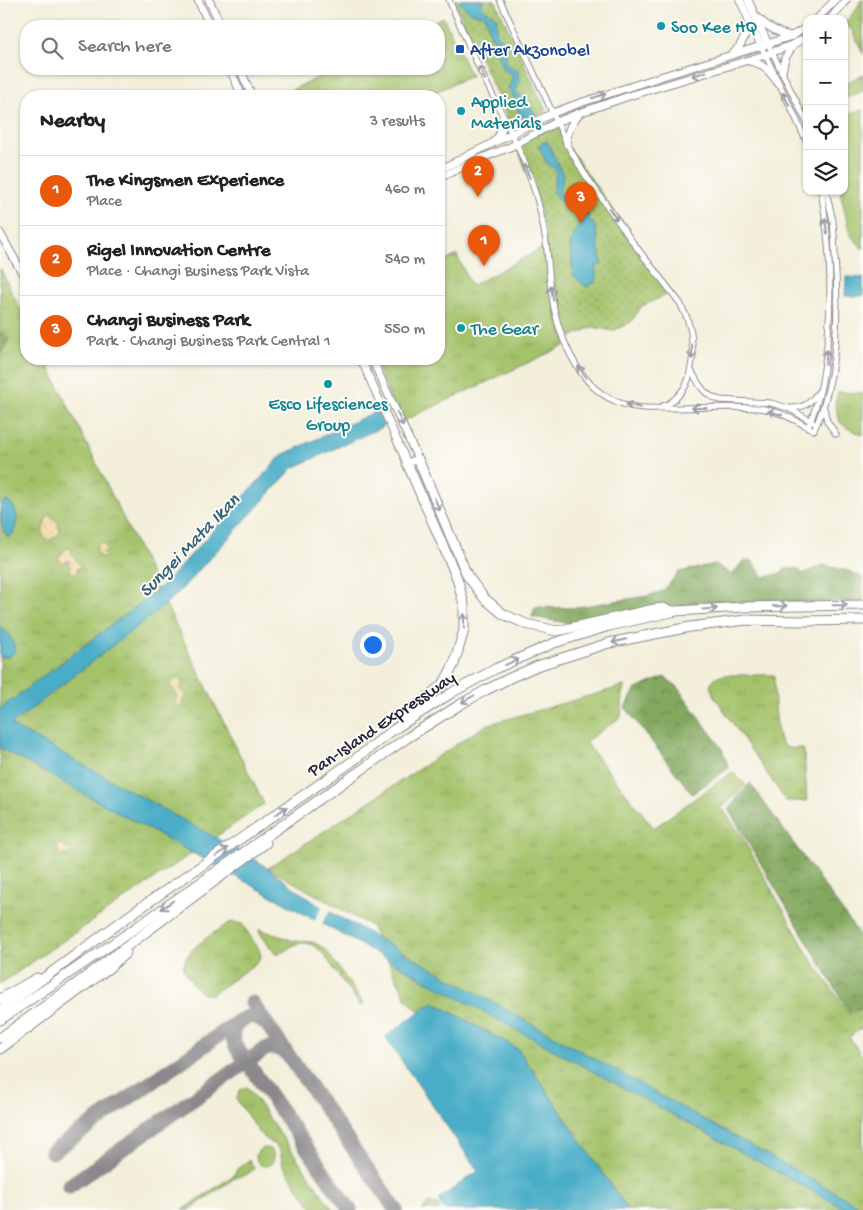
<!DOCTYPE html>
<html lang="en">
<head>
<meta charset="utf-8">
<style>
	:root { --surface:#fff; --page:#f6f6f6; --text:#222; --muted:#767676; --line:#e0e0e0; --accent:#ea580c }
	body { margin:0; font-family:"Gochi Hand",sans-serif; background:var(--page); color:var(--text) }
	.controls { position:absolute; right:15px; top:15px; display:grid; overflow:hidden; border-radius:10px; box-shadow:0 1px 4px #0004 }
	.controls button { width:45px; height:45px; display:grid; place-items:center; padding:0; border:0; border-bottom:1px solid var(--line); background:var(--surface); color:var(--text); font:25px sans-serif }
	.you { position:absolute; left:372px; top:644px; width:18px; height:18px; margin:-12px; border:4px solid #fff; border-radius:50%; background:#1a73e8; box-shadow:0 0 0 8px #1a73e833 }
	.badge { display:grid; place-items:center; width:32px; height:32px; border-radius:50%; background:var(--accent); color:#fff; font-size:16px; font-weight:700 }
	.pin { position:absolute; translate:-50% -41px; filter:drop-shadow(0 1px 2px #0008) }
	.pin::after { content:''; position:absolute; top:26px; width:18px; height:15px; background:inherit; clip-path:polygon(0 0,100% 0,50% 100%) }
	.list { margin:0; padding:0; list-style:none }
	h2 { display:flex; justify-content:space-between; align-items:center; height:65px; margin:0; padding:0 20px; font-size:21px }
	h2 small { font-size:16px; font-weight:400; color:var(--muted) }
	.list li { display:grid; grid-template-columns:32px 1fr auto; gap:15px; align-items:center; box-sizing:border-box; height:70px; padding:0 20px; border-top:1px solid var(--line) }
	.list b { display:block; font-size:19px; white-space:nowrap }
	.list p { margin:0; font-size:16px; white-space:nowrap; color:var(--muted) }
	.list em { font-size:16px; font-style:normal; color:var(--muted) }
	.icon { flex:none; width:28px; height:28px; fill:none; stroke:currentColor; stroke-width:2; stroke-linecap:round; stroke-linejoin:round }
	.map { position:relative; flex:none; width:863px; height:1210px; overflow:hidden }
	.search { position:absolute; background:var(--surface); box-shadow:0 1px 4px #0004; left:20px; top:20px; width:425px; height:55px; display:flex; align-items:center; gap:12px; box-sizing:border-box; padding:0 18px; border-radius:20px; color:var(--muted); font-size:19px }
	.panel { position:absolute; background:var(--surface); box-shadow:0 1px 4px #0004; left:20px; top:90px; width:425px; height:275px; border-radius:20px }
	.map>svg:first-child { display:block }
</style>
</head>
<body>
<div class="map">
<svg width="863" height="1210" viewBox="0 0 863 1210">
	<defs>
		<pattern id="grass-tufts" width="24" height="20" patternUnits="userSpaceOnUse" patternTransform="scale(1.25)"><rect width="24" height="20" fill="#a4c26a"/><path d="M3 7l-1-3M5 7V3M7 7l1-3M15 17l-1-3M17 17v-4M19 17l1-3" fill="none" stroke="#8da65d"/></pattern>
		<pattern id="forest-crowns" width="20" height="18" patternUnits="userSpaceOnUse" patternTransform="scale(1.25)"><rect width="20" height="18" fill="#83a85e"/><path d="M2 6a3 3 0 1 1 6 0M12 15a3 3 0 1 1 6 0" fill="none" stroke="#6b884f"/></pattern>
		<pattern id="sand-dots" width="8" height="8" patternUnits="userSpaceOnUse" patternTransform="scale(1.25)"><rect width="8" height="8" fill="#eeda9e"/><path d="M2 2h.1M6 6h.1" fill="none" stroke="#ccbb89" stroke-width="1.8" stroke-linecap="round"/></pattern>
		<pattern id="park-dots" width="8" height="8" patternUnits="userSpaceOnUse" patternTransform="scale(1.25)"><rect width="8" height="8" fill="#a4c26a"/><path d="M2 2h.1M6 6h.1" fill="none" stroke="#8da65d" stroke-width="1.8" stroke-linecap="round"/></pattern>
	</defs>
	<rect width="100%" height="100%" fill="#fdfcf7"/>
	<filter id="ink" filterUnits="userSpaceOnUse"><feTurbulence type="fractalNoise" baseFrequency=".02" numOctaves="2"/><feDisplacementMap in="SourceGraphic" scale="10" xChannelSelector="R" yChannelSelector="G"/><feConvolveMatrix kernelMatrix="1 2 1 2 8 2 1 2 1" color-interpolation-filters="sRGB"/></filter>
	<filter id="wash" filterUnits="userSpaceOnUse"><feTurbulence type="fractalNoise" baseFrequency=".0096" numOctaves="4" result="noise"/><feDisplacementMap in="SourceGraphic" scale="20" xChannelSelector="R" yChannelSelector="G"/><feGaussianBlur stdDeviation="1.12" result="paint"/><feColorMatrix in="noise" values="0 0 0 0 0 0 0 0 0 0 0 0 0 0 0 0 0 1.4 0 .05"/><feComposite in="paint" operator="in"/></filter>
	<g filter="url(#wash)">
		<rect width="100%" height="100%" fill="#f3efdb"/>
		<g fill="url(#grass-tufts)" stroke="#637252">
			<polygon points="861,0 863,0 863,54 852,30 844,23 856,10"/>
			<polygon points="443,17 471,76 426,96 279,96 336,69 439,69 439,26 424,26"/>
			<polygon points="863,74 863,91 844,99 844,84"/>
			<polygon points="546,246 566,345 401,422 373,359 439,359 439,264 457,255 471,286"/>
			<polygon points="0,268 26,321 26,359 45,359 264,804 0,984"/>
			<polygon points="838,392 863,393 863,435 847,428 840,422 835,404"/>
			<path d="M726,675H774C774,687 775,738 783,745C788,750 795,748 802,748L804,751L807,801H786L714,696L710,686L715,677Z"/>
			<polygon points="624,686 621,717 585,742 654,828 732,772 746,785 722,808 741,835 808,954 850,1015 863,1007 863,1027 849,1037 863,1057 863,1210 628,1210 518,1049 433,1002 420,1012 407,1000 371,926 268,868 486,725"/>
			<path d="M234,922L242,924L259,949L261,956L259,961L212,994C198,998 191,980 184,970C179,952 216,932 229,923Z"/>
			<path d="M259,929L294,941L314,942L326,950L364,1004L360,1006L322,952C312,943 303,940 291,947C286,950 282,954 276,953L270,948L259,931Z"/>
			<path d="M246,1087L249,1089L333,1210H314L283,1166L280,1151L277,1147L261,1135L236,1099L238,1097C237,1092 241,1089 246,1087Z"/>
			<circle cx="265" cy="1157" r="9"/>
			<polygon points="249,1160 250,1161 254,1169 246,1175 236,1177 189,1210 183,1210 234,1175 237,1169"/>
			<polygon points="430,1202 437,1205 441,1210 422,1210"/>
		</g>
		<g fill="url(#forest-crowns)" stroke="#52654c">
			<polygon points="0,332 9,339 0,355"/>
			<polygon points="744,560 752,561 764,577 783,573 785,568 799,569 802,574 823,565 849,571 863,578 863,601 653,607 578,625 532,617 535,607 571,608 647,596 663,591 679,572 715,564 732,575"/>
			<polygon points="664,677 677,686 722,749 729,768 692,794 625,707 636,689"/>
			<polygon points="750,783 863,940 863,1005 850,1013 728,809"/>
		</g>
		<g fill="url(#sand-dots)" stroke="#887e6c">
			<path d="M47,515H49C58,520 66,535 52,538L51,541L45,539L42,533Z"/>
			<polygon points="99,543 104,543 107,551 106,552 102,552 106,556 103,558 98,555 96,547"/>
			<path d="M67,548L71,549L72,555L80,565V568L77,569V573C74,574 71,573 70,571L71,567L68,564L70,561V560L63,563L59,560V556Z"/>
			<path d="M174,679H179L182,682L181,690L185,692V697L181,706H179L176,704C179,691 175,694 170,684L171,681Z"/>
			<polygon points="65,843 65,849 72,849 71,853 61,856 59,855 57,848 58,845"/>
		</g>
		<g fill="url(#park-dots)" stroke="#637252">
			<polygon points="454,0 495,0 546,111 512,128"/>
			<polygon points="557,123 568,146 671,293 642,306 631,322 613,331 593,327 564,340 558,322 538,200 516,144"/>
		</g>
		<polygon fill="#a4c26a" stroke="#637252" points="863,110 863,249 850,235 840,191 844,191 844,119 851,113"/>
		<g fill="#48adc7" stroke="#356881">
			<polygon points="457,0 482,0 483,8 497,18 496,34 507,43 505,63 518,71 520,80 516,90 536,114 526,119 518,112 514,97 508,89 513,75 502,69 497,53 502,44 491,37 485,16 470,12"/>
			<polygon points="547,141 563,175 559,193 567,198 585,201 589,221 595,225 602,265 596,265 596,282 586,287 573,275 570,244 582,216 583,209 557,199 553,192 556,170 547,164 538,145"/>
			<polygon points="846,277 863,278 863,296 845,296"/>
			<polygon points="377,411 384,426 293,468 178,593 162,607 11,725 256,860 318,905 863,1208 863,1210 847,1210 0,748 0,709 155,592 167,581 282,455"/>
			<path d="M6,501C20,505 19,529 10,537L7,536C0,526 0,514 2,503Z"/>
			<path d="M0,626C8,634 15,640 15,652L8,657H0Z"/>
			<polygon points="433,1002 518,1049 628,1210 445,1210 439,1202 440,1198 478,1171 385,1037"/>
		</g>
		<polygon fill="#f3efdb" points="323,905 330,909 321,926 314,922"/>
		<g fill="none" stroke-linecap="round" stroke-linejoin="round">
			<g stroke="#8a888b" stroke-width="15">
				<polyline points="252,1003 396,1210"/>
				<path d="M265,1023C262,1020 259,1018 255,1017C243,1015 231,1026 233,1038C234,1046 240,1053 245,1059L350,1210"/>
				<polyline points="52,1152 239,1021"/>
				<path d="M69,1186L265,1049C275,1046 282,1049 289,1056"/>
			</g>
		</g>
	</g>
	<g filter="url(#ink)">
		<g fill="none" stroke-linecap="round" stroke-linejoin="round">
			<defs>
				<g id="street">
					<path d="M449,0C460,25 471,51 483,76C500,111 520,146 532,183C539,202 543,222 546,242C548,258 549,275 551,291C556,330 576,385 615,401C636,410 649,408 671,408C700,408 730,406 758,408C779,410 796,421 814,430C838,380 839,310 835,256C835,245 834,233 833,221C831,211 828,201 826,191"/>
					<polyline points="500,0 568,146 584,173 634,244 680,303 687,318 691,332 693,355 689,378 685,387 678,396 670,403 662,406"/>
					<polyline points="768,44 807,123"/>
					<polyline points="761,46 794,114 807,143"/>
					<path d="M691,370C698,383 704,396 720,400L771,403L788,408L813,422"/>
					<path d="M789,408C806,408 810,403 820,390"/>
					<polyline points="824,408 827,421 836,434"/>
					<path d="M808,427C822,395 824,371 828,337C832,288 830,240 821,191"/>
				</g>
				<g id="secondary">
					<polyline points="198,0 210,26"/>
					<polyline points="209,0 221,26"/>
					<polyline points="740,0 761,46"/>
					<polyline points="748,0 768,44"/>
					<path d="M759,19C768,27 779,34 791,36"/>
					<polyline points="817,19 835,0"/>
					<polyline points="830,19 846,0"/>
					<path d="M733,54C743,44 747,34 749,20"/>
					<path d="M749,61C763,63 770,72 778,83"/>
					<polyline points="230,69 242,96"/>
					<polyline points="240,69 252,96"/>
					<polyline points="782,72 785,58 794,44"/>
					<path d="M495,141C501,134 504,126 503,117"/>
					<path d="M567,144C567,130 571,124 579,114"/>
					<polyline points="439,170 553,113 577,104 663,76 761,46 792,36 807,27"/>
					<polyline points="439,178 477,160 510,147 557,122 579,113 629,96 765,55 794,44 807,37"/>
					<polyline points="0,233 26,280"/>
					<polyline points="361,359 407,463 418,459 372,359"/>
				</g>
				<g id="highway">
					<polyline points="418,459 467,575 484,598 503,614 526,624 557,631 654,609 663,608 673,611"/>
					<polyline points="402,719 444,683 454,664 464,630 464,605 457,578 407,463"/>
					<polyline points="0,999 37,978"/>
					<polyline points="0,1010 133,913 350,763 393,730 453,692 497,668 554,643 609,626 676,611 744,607 863,605"/>
					<polyline points="0,1020 124,936 407,738 461,704 486,690 512,677 537,666 609,643 690,627 746,620 803,621 863,620"/>
					<polyline points="0,1038 76,984 266,843"/>
					<polyline points="0,1049 109,968 126,953"/>
				</g>
			</defs>
			<use href="#street" stroke="#8a888b" stroke-width="7"/>
			<use href="#secondary" stroke="#8a888b" stroke-width="9"/>
			<use href="#highway" stroke="#8a888b" stroke-width="11"/>
			<use href="#street" stroke="#fff" stroke-width="5"/>
			<use href="#secondary" stroke="#fff" stroke-width="7"/>
			<use href="#highway" stroke="#fff" stroke-width="9"/>
		</g>
		<defs><path id="oneway-shaft" d="M-6 0H5M1.5-3L5.5 0L1.5 3" fill="none" stroke-width="1.6" stroke-linecap="round" stroke-linejoin="round" transform="scale(1.25)"/></defs>
		<g stroke="#9c9ca7">
			<use href="#oneway-shaft" transform="translate(482 73) rotate(-115)"/>
			<use href="#oneway-shaft" transform="translate(699 74) rotate(163)"/>
			<use href="#oneway-shaft" transform="translate(599 96) rotate(-18)"/>
			<use href="#oneway-shaft" transform="translate(786 99) rotate(-117)"/>
			<use href="#oneway-shaft" transform="translate(527 171) rotate(-112)"/>
			<use href="#oneway-shaft" transform="translate(613 214) rotate(55)"/>
			<use href="#oneway-shaft" transform="translate(826 226) rotate(-97)"/>
			<use href="#oneway-shaft" transform="translate(552 293) rotate(-99)"/>
			<use href="#oneway-shaft" transform="translate(692 352) rotate(90)"/>
			<use href="#oneway-shaft" transform="translate(826 357) rotate(-85)"/>
			<use href="#oneway-shaft" transform="translate(582 372) rotate(-123)"/>
			<use href="#oneway-shaft" transform="translate(633 406) rotate(-167)"/>
			<use href="#oneway-shaft" transform="translate(699 408) rotate(-180)"/>
			<use href="#oneway-shaft" transform="translate(775 413) rotate(-164)"/>
			<use href="#oneway-shaft" transform="translate(400 419) rotate(65)"/>
			<use href="#oneway-shaft" transform="translate(437 504) rotate(67)"/>
			<use href="#oneway-shaft" transform="translate(840 605) rotate(-1)"/>
			<use href="#oneway-shaft" transform="translate(780 606) rotate(-1)"/>
			<use href="#oneway-shaft" transform="translate(710 609) rotate(-4)"/>
			<use href="#oneway-shaft" transform="translate(464 621) rotate(-90)"/>
			<use href="#oneway-shaft" transform="translate(619 641) rotate(167)"/>
			<use href="#oneway-shaft" transform="translate(512 662) rotate(-24)"/>
			<use href="#oneway-shaft" transform="translate(468 699) rotate(150)"/>
			<use href="#oneway-shaft" transform="translate(281 811) rotate(-35)"/>
			<use href="#oneway-shaft" transform="translate(222 852) rotate(-35)"/>
			<use href="#oneway-shaft" transform="translate(167 905) rotate(145)"/>
		</g>
	</g>
	<g fill="#0f9aa8" stroke="#fdfcf7" stroke-width="2">
		<circle cx="661" cy="26" r="5"/>
		<circle cx="461" cy="111" r="5"/>
		<circle cx="461" cy="328" r="5"/>
		<circle cx="328" cy="384" r="5"/>
	</g>
	<rect fill="#1a4fb4" stroke="#fdfcf7" stroke-width="2" x="455" y="44" width="10" height="10" rx="2.5"/>
	<g text-anchor="middle" stroke-width="4" stroke-linejoin="round" paint-order="stroke">
		<g font-size="18" fill="#0d838f" stroke="#fdfcf7" text-anchor="start">
			<text x="671" y="32">Soo Kee HQ</text>
			<text x="471" y="107">Applied<tspan x="471" dy="21">Materials</tspan></text>
			<text x="471" y="334">The Gear</text>
			<text x="328" y="409" text-anchor="middle">Esco Lifesciences<tspan x="328" dy="21">Group</tspan></text>
		</g>
		<g font-size="18" fill="#164399" stroke="#fdfcf7" text-anchor="start">
			<text x="470" y="55">After Akzonobel</text>
		</g>
		<g font-size="18" fill="#22223b" stroke="#fdfcf7">
			<text transform="translate(381 723) rotate(-34)" y="6">Pan-Island Expressway</text>
		</g>
		<g font-size="19" font-style="italic" fill="#33617a" stroke="#fdfcf7">
			<text transform="translate(188 544) rotate(-46)" y="7">Sungei Mata Ikan</text>
		</g>
	</g>
</svg>
<div class="controls">
<button>+</button>
<button>−</button>
<button><svg class="icon" aria-label="locate" viewBox="0 0 24 24"><circle cx="12" cy="12" r="6"/><path d="M12 2v4M12 18v4M2 12h4M18 12h4"/></svg></button>
<button><svg class="icon" aria-label="layers" viewBox="0 0 24 24"><path d="M12 4l9 5-9 5-9-5zM3 14l9 5 9-5"/></svg></button>
</div>
<div class="you"></div>
<div class="pin badge" style="left:484px;top:266px">1</div>
<div class="pin badge" style="left:478px;top:197px">2</div>
<div class="pin badge" style="left:581px;top:223px">3</div>
<div class="search"><svg class="icon" aria-label="search" viewBox="0 0 24 24"><circle cx="10" cy="10" r="6"/><path d="M15 15l6 6"/></svg>Search here</div>
<section class="panel">
<h2>Nearby<small>3 results</small></h2>
<ul class="list">
<li><span class="badge">1</span><div><b>The Kingsmen Experience</b><p>Place</p></div><em>460 m</em></li>
<li><span class="badge">2</span><div><b>Rigel Innovation Centre</b><p>Place · Changi Business Park Vista</p></div><em>540 m</em></li>
<li><span class="badge">3</span><div><b>Changi Business Park</b><p>Park · Changi Business Park Central 1</p></div><em>550 m</em></li>
</ul>
</section>
</div>
</body>
</html>
